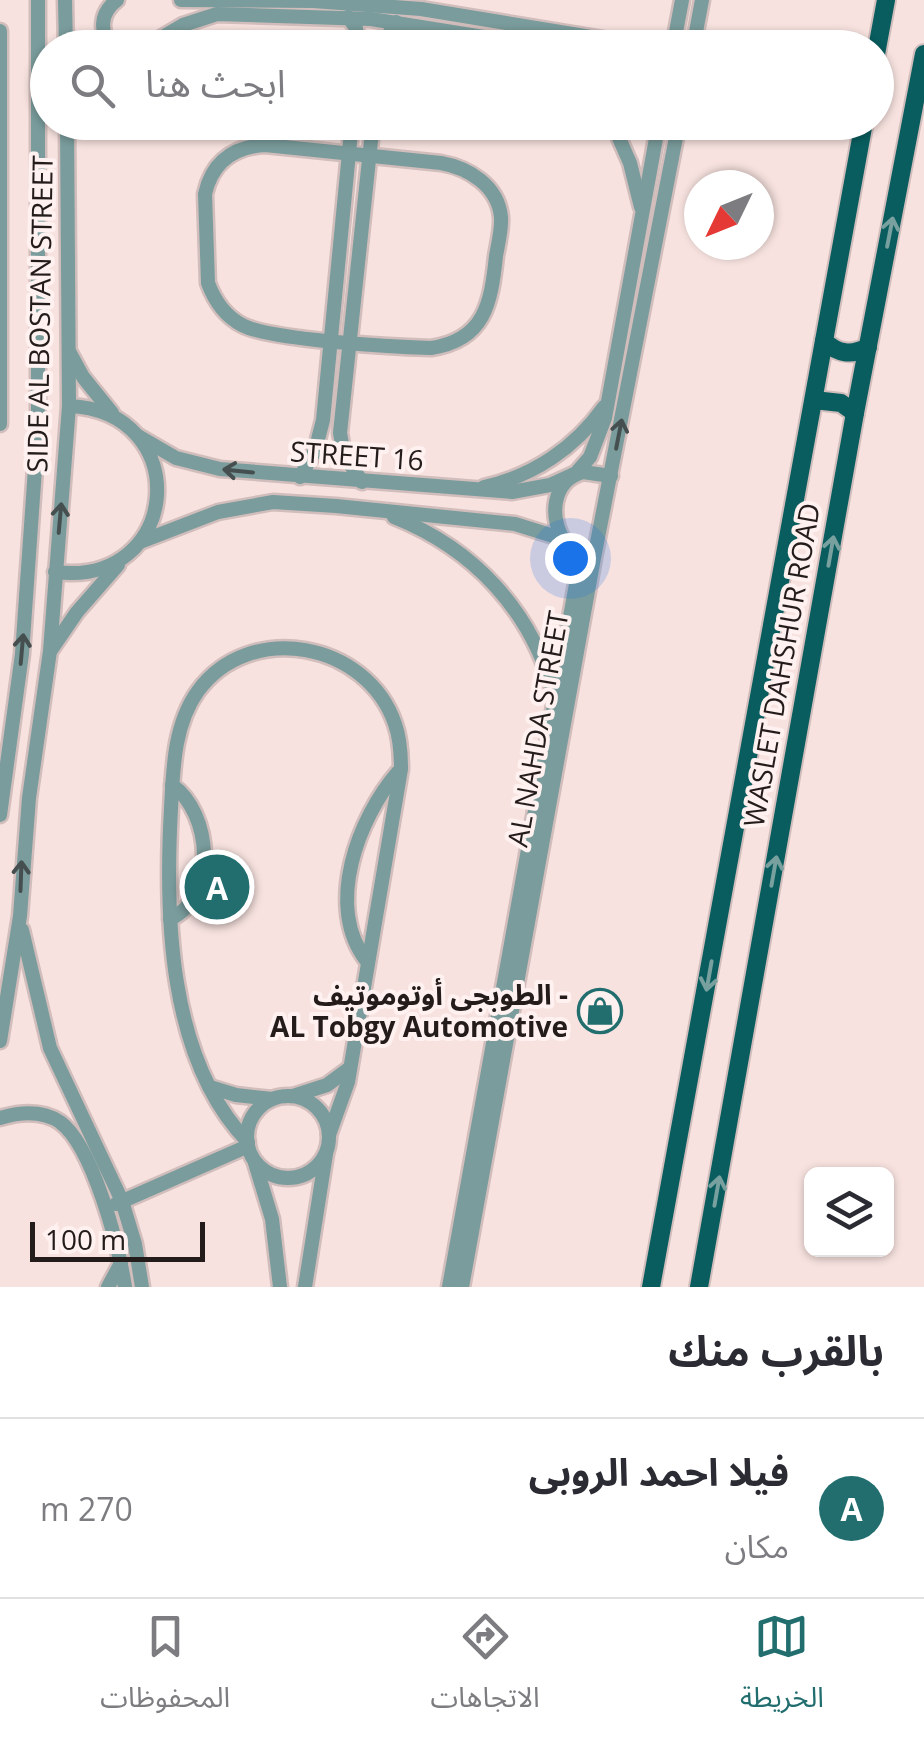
<!DOCTYPE html>
<html lang="ar">
<head>
<meta charset="utf-8">
<style>
	:root { --surface:#fff; --page:#f7f7f7; --text:#2b2b33; --muted:#7c7c81; --line:#e1e1e2; --accent:#226e6f }
	body { margin:0; font-family:"Open Sans","Noto Sans Arabic",sans-serif; background:var(--page); color:var(--text); direction:rtl }
	.controls { position:absolute; right:30px; bottom:30px; display:grid; overflow:hidden; border-radius:15px; box-shadow:0 2px 8px #0004 }
	.controls button { width:90px; height:90px; display:grid; place-items:center; padding:0; border:0; border-bottom:2px solid var(--line); background:var(--surface); color:var(--text); font:50px sans-serif }
	.compass { position:absolute; left:684px; top:170px; width:90px; height:90px; border-radius:50%; background:var(--surface); box-shadow:0 2px 8px #0004; rotate:227deg }
	.scale { position:absolute; left:30px; bottom:25px; width:175px; box-sizing:border-box; padding-left:10px; border:5px solid #241c1b; border-top:0; font-size:28px; line-height:35px; white-space:nowrap; color:#241c1b; -webkit-text-stroke:8px #fef1ef; paint-order:stroke }
	.you { position:absolute; left:570px; top:558px; width:35px; height:35px; margin:-25px; border:8px solid #fff; border-radius:50%; background:#1a73e8; box-shadow:0 0 0 15px #1a73e833 }
	.badge { display:grid; place-items:center; width:65px; height:65px; border-radius:50%; background:var(--accent); color:#fff; font-size:32px; font-weight:700 }
	.pin { position:absolute; translate:-50% -50%; border:5px solid #fff; box-shadow:0 2px 10px #0006 }
	.list { margin:0; padding:0; list-style:none }
	h2 { display:flex; justify-content:space-between; align-items:center; height:130px; margin:0; padding:0 40px; font-size:42px }
	h2 small { font-size:32px; font-weight:400; color:var(--muted) }
	.list li { display:grid; grid-template-columns:65px 1fr auto; gap:30px; align-items:center; box-sizing:border-box; height:180px; padding:0 40px; border-top:2px solid var(--line) }
	.list b { display:block; font-size:38px; white-space:nowrap }
	.list p { margin:0; font-size:32px; white-space:nowrap; color:var(--muted) }
	.list em { font-size:32px; font-style:normal; color:var(--muted) }
	.icon { flex:none; width:55px; height:55px; fill:none; stroke:currentColor; stroke-width:2; stroke-linecap:round; stroke-linejoin:round }
	.map { position:relative; flex:none; width:924px; height:1287px; overflow:hidden; direction:ltr }
	.search { position:absolute; background:var(--surface); box-shadow:0 2px 8px #0004; left:30px; right:30px; top:30px; height:110px; display:flex; align-items:center; gap:25px; box-sizing:border-box; padding:0 35px; border-radius:55px; color:var(--muted); font-size:38px }
	.sheet { height:310px; background:var(--surface) }
	nav { display:flex; justify-content:space-around; align-items:center; box-sizing:border-box; height:140px; border-top:2px solid var(--line); background:var(--surface); font-size:28px; color:var(--muted) }
	nav a { display:grid; justify-items:center; gap:5px }
	nav .on { color:var(--accent) }
	.map>svg:first-child { display:block }
</style>
</head>
<body>
<div class="map">
<svg width="924" height="1287" viewBox="0 0 924 1287">
	<rect width="100%" height="100%" fill="#f7e2df"/>
	<g fill="none" stroke-linecap="round" stroke-linejoin="round">
		<defs>
			<g id="minor">
				<polyline points="65,0 66,48"/>
				<polyline points="181,0 313,1 421,9 658,48"/>
				<polyline points="348,17 356,28 359,48"/>
				<polyline points="0,31 0,424"/>
				<path d="M114,48C98,33 100,13 117,0"/>
				<polyline points="144,48 183,25 217,14 371,19 553,48"/>
				<polyline points="381,48 396,22"/>
				<polyline points="673,48 682,0"/>
				<polyline points="693,48 702,0"/>
				<polyline points="612,122 630,163 641,207"/>
				<path d="M265,145L441,163C469,168 498,186 501,217C502,229 498,244 496,256C491,303 485,340 431,348C394,347 270,340 242,325C225,316 215,302 208,283L205,194C212,163 232,147 265,145Z"/>
				<polyline points="70,353 83,377 112,413"/>
				<polyline points="138,436 176,458 220,469 512,492 550,485 576,473 590,457 605,418 659,122"/>
				<polyline points="300,477 315,451 323,420 352,122"/>
				<polyline points="362,482 344,455 340,433 373,122"/>
				<path d="M484,487C533,476 575,448 604,407"/>
				<path d="M394,517C474,549 531,610 554,694"/>
				<polyline points="140,542 218,512 273,502 336,506 515,524 563,539"/>
				<path d="M565,542C549,519 551,481 583,472L611,476"/>
				<path d="M55,572C182,588 195,411 69,406"/>
				<polyline points="51,650 77,612 118,565"/>
				<polyline points="0,815 22,654 38,426 38,0"/>
				<path d="M170,919C218,897 212,813 172,785"/>
				<polyline points="22,930 50,1048 122,1201 135,1244 142,1287"/>
				<path d="M366,960C325,906 358,818 398,772"/>
				<polyline points="0,1041 20,916 29,798 50,651 69,406 67,122"/>
				<polyline points="210,1087 236,1095 272,1099"/>
				<polyline points="293,1096 327,1085 350,1068"/>
				<circle cx="288" cy="1137" r="41"/>
				<path d="M0,1118C20,1112 42,1110 60,1122C93,1146 119,1247 125,1287"/>
				<path d="M248,1142C168,1060 165,915 171,809C173,769 174,724 198,691C250,620 367,642 395,724C400,738 401,754 401,769L348,1082L329,1135"/>
				<polyline points="255,1163 272,1219 280,1287"/>
				<polyline points="116,1204 248,1146"/>
				<polyline points="108,1287 121,1263"/>
				<polyline points="305,1287 326,1154"/>
				<polyline points="449,1287 576,584 571,548"/>
				<polyline points="462,1287 594,558 679,122"/>
			</g>
			<g id="major">
				<polyline points="876,54 886,0"/>
				<path d="M824,341C838,354 851,356 868,347"/>
				<polyline points="814,400 841,403 855,413"/>
				<polyline points="651,1287 864,122"/>
				<polyline points="699,1287 855,413 924,54"/>
			</g>
		</defs>
		<use href="#minor" stroke="#d1bebc" stroke-width="19"/>
		<use href="#major" stroke="#d1bebc" stroke-width="22"/>
		<use href="#minor" stroke="#7a9c9c" stroke-width="14"/>
		<use href="#major" stroke="#095d5e" stroke-width="18"/>
	</g>
	<defs><path id="oneway-shaft" d="M-6 0H5M1.5-3L5.5 0L1.5 3" fill="none" stroke-width="1.6" stroke-linecap="round" stroke-linejoin="round" transform="scale(2.5)"/></defs>
	<g stroke="#77a09f">
		<use href="#oneway-shaft" transform="translate(890 232) rotate(-79)"/>
		<use href="#oneway-shaft" transform="translate(831 551) rotate(-80)"/>
		<use href="#oneway-shaft" transform="translate(774 871) rotate(-80)"/>
		<use href="#oneway-shaft" transform="translate(709 976) rotate(100)"/>
		<use href="#oneway-shaft" transform="translate(717 1191) rotate(-80)"/>
	</g>
	<g stroke="#464f4f">
		<use href="#oneway-shaft" transform="translate(619 434) rotate(-79)"/>
		<use href="#oneway-shaft" transform="translate(238 471) rotate(-174)"/>
		<use href="#oneway-shaft" transform="translate(60 518) rotate(-85)"/>
		<use href="#oneway-shaft" transform="translate(22 649) rotate(-85)"/>
		<use href="#oneway-shaft" transform="translate(21 876) rotate(-88)"/>
	</g>
	<defs>
		<symbol id="shop-ring" viewBox="-11 -11 22 22"><circle r="9.5" fill="#fef1ef" stroke="#226e6f" stroke-width="1.5"/><path d="M-5-2.5h2.3a2.7 3.5 0 0 1 5.4 0H5L5.5 6h-11ZM-1.5-2.5h3a1.5 2.3 0 0 0-3 0Z" fill="#226e6f"/></symbol>
	</defs>
	<g fill-rule="evenodd">
		<use href="#shop-ring" x="575" y="986" width="50" height="50"/>
	</g>
	<g text-anchor="middle" stroke-width="8" stroke-linejoin="round" paint-order="stroke">
		<g font-size="28" fill="#241c1b" stroke="#fef1ef">
			<text transform="translate(40 314) rotate(-89)" y="10">SIDE AL BOSTAN STREET</text>
			<text transform="translate(357 456) rotate(4)" y="10">STREET 16</text>
			<text transform="translate(782 665) rotate(-80)" y="10">WASLET DAHSHUR ROAD</text>
			<text transform="translate(538 729) rotate(-80)" y="10">AL NAHDA STREET</text>
		</g>
		<g font-size="28" font-weight="bold" fill="#241c1b" stroke="#fef1ef" text-anchor="end">
			<text x="568" y="1005">الطوبجى أوتوموتيف -<tspan x="568" dy="32">AL Tobgy Automotive</tspan></text>
		</g>
	</g>
</svg>
<div class="controls">
<button><svg class="icon" aria-label="layers" viewBox="0 0 24 24"><path d="M12 4l9 5-9 5-9-5zM3 14l9 5 9-5"/></svg></button>
</div>
<svg class="compass" viewBox="-18 -18 36 36"><path d="M0-13l5 13h-10z" fill="#e53935"/><path d="M0 13l5-13h-10z" fill="#7c7c81"/></svg>
<div class="scale">100 m</div>
<div class="you"></div>
<div class="pin badge" style="left:217px;top:887px">A</div>
<div class="search"><svg class="icon" aria-label="search" viewBox="0 0 24 24"><circle cx="10" cy="10" r="6"/><path d="M15 15l6 6"/></svg>ابحث هنا</div>
</div>
<section class="sheet">
<h2>بالقرب منك<small></small></h2>
<ul class="list">
<li><span class="badge">A</span><div><b>فيلا احمد الروبى</b><p>مكان</p></div><em>270 m</em></li>
</ul>
</section>
<nav>
<a class="on"><svg class="icon" aria-label="map" viewBox="0 0 24 24"><path d="M3 6l6-2 6 2 6-2v14l-6 2-6-2-6 2zM9 4v14M15 6v14"/></svg>الخريطة</a>
<a><svg class="icon" aria-label="directions" viewBox="0 0 24 24"><path d="M12 3l9 9-9 9-9-9zM9 14v-3h6M13 9l2 2-2 2"/></svg>الاتجاهات</a>
<a><svg class="icon" aria-label="saved" viewBox="0 0 24 24"><path d="M7 4h10v16l-5-4-5 4z"/></svg>المحفوظات</a>
</nav>
</body>
</html>
